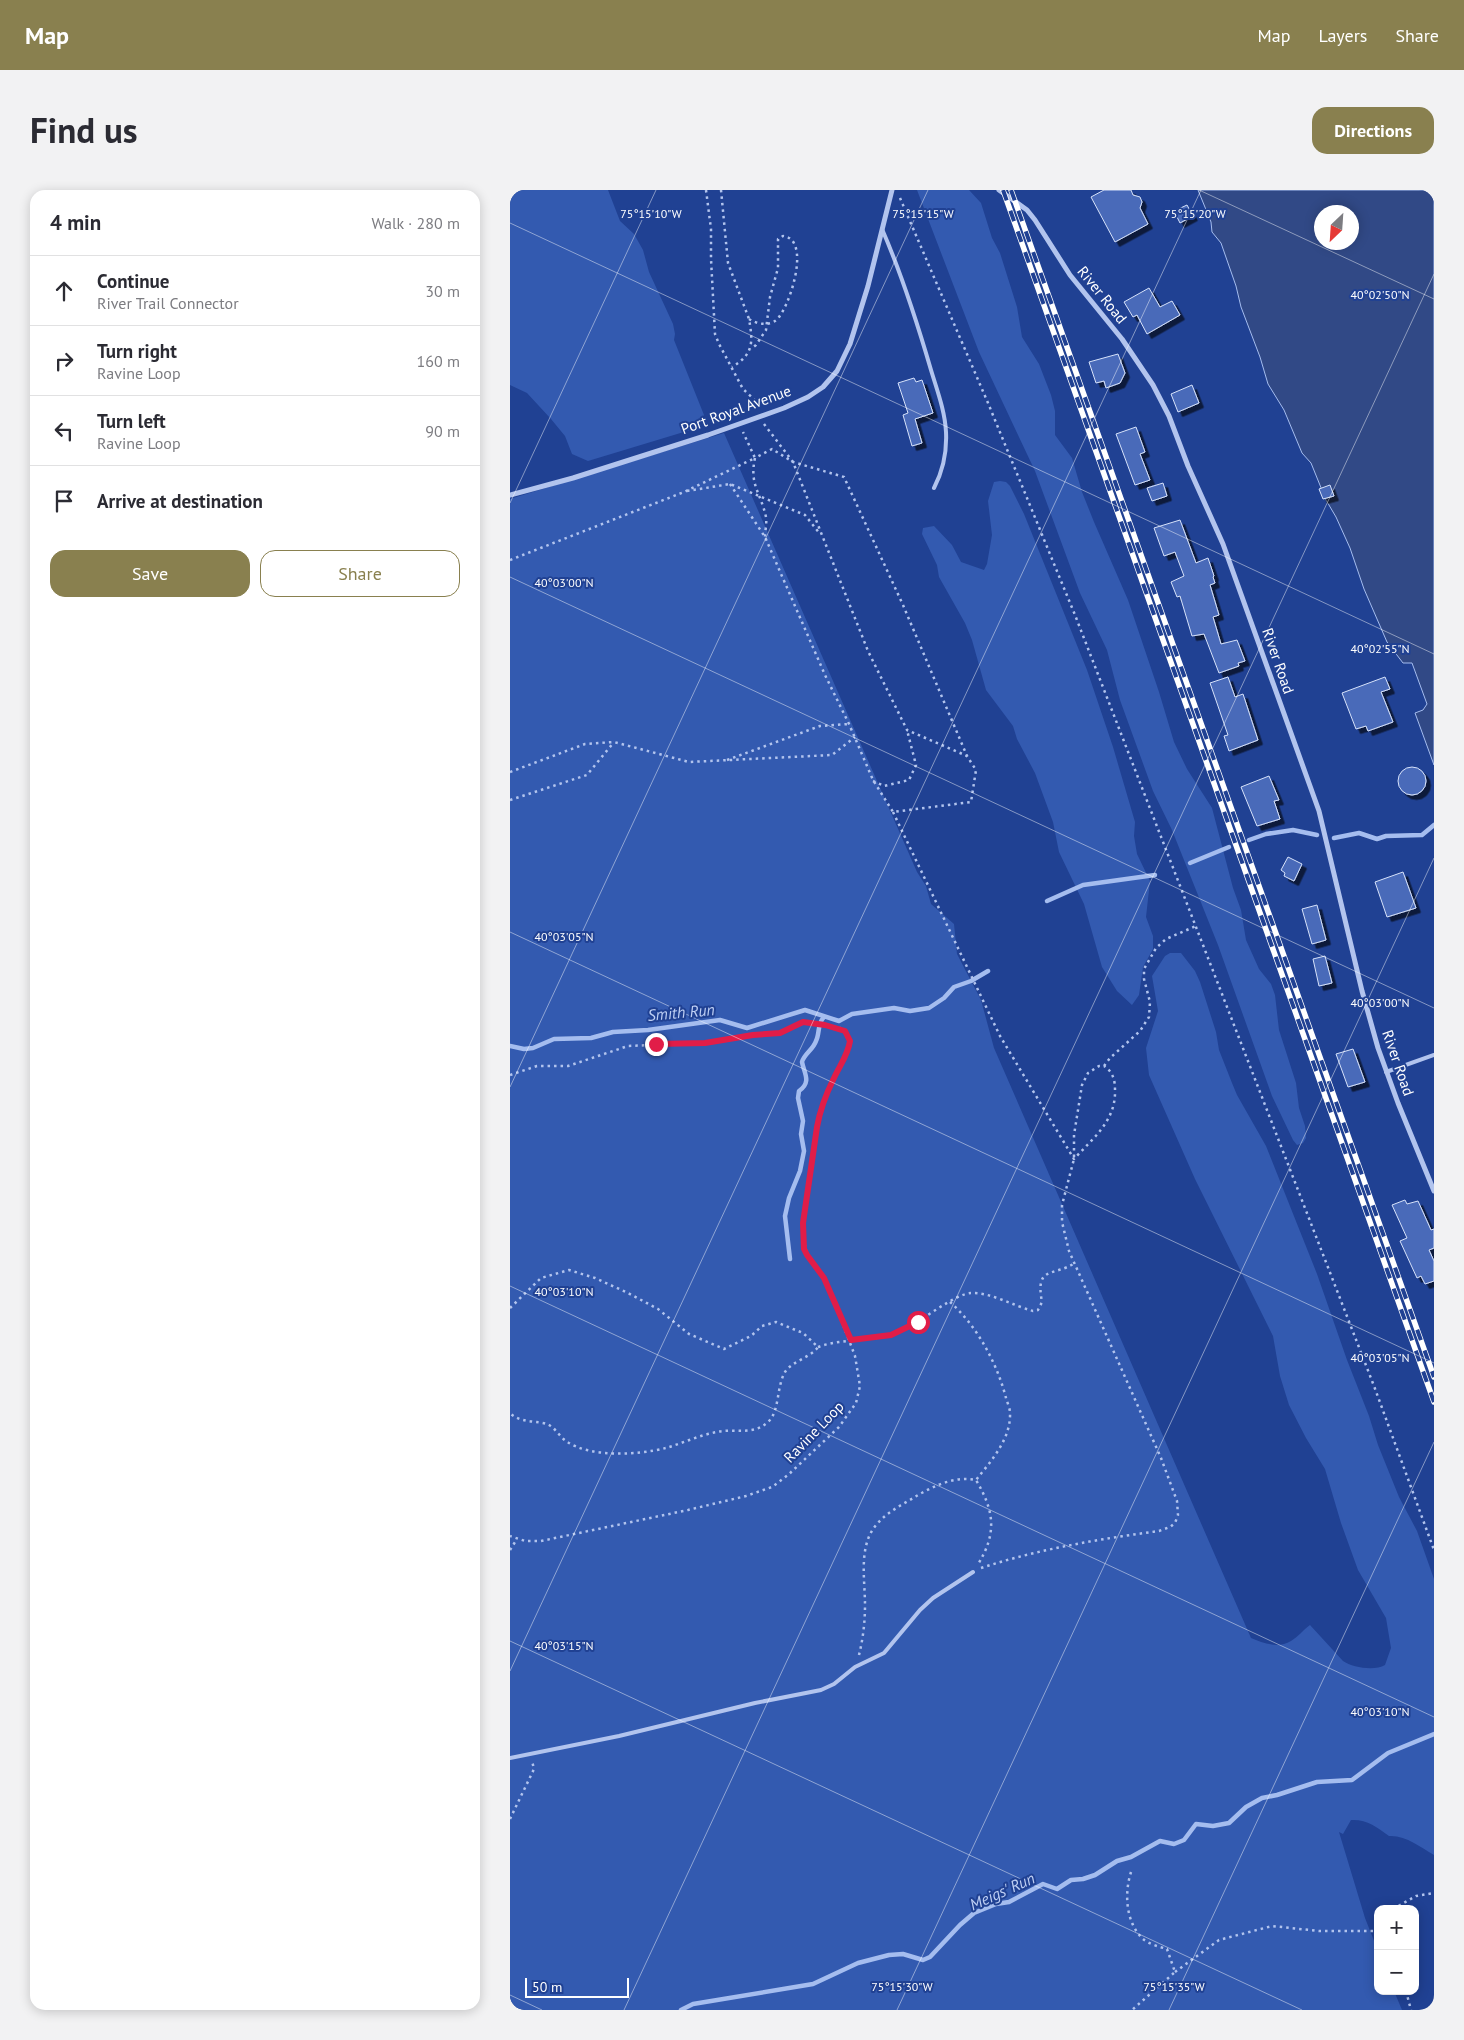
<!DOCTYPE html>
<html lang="en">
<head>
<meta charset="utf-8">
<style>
	:root { --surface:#fff; --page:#f2f2f3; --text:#2b2b33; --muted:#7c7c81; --line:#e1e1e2; --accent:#89804f }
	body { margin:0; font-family:"PT Sans",sans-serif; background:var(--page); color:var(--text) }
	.controls { position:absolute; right:15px; bottom:15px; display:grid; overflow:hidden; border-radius:10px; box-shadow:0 2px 12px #0003 }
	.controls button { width:45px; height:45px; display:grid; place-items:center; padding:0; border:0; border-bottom:1px solid var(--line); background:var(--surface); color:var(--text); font:25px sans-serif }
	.compass { position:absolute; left:804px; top:15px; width:45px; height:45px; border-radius:50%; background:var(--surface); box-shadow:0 2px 12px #0003; rotate:205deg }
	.scale { position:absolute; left:15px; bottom:12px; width:104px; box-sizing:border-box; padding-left:5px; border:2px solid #fff; border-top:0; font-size:14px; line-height:18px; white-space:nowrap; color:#fff; -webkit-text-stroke:4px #204193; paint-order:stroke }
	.stop { position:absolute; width:15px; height:15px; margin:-11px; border:4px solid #e11d48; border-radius:50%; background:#fff }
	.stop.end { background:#e11d48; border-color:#fff; box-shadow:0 1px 5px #0008 }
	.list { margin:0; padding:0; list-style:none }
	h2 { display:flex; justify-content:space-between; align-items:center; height:65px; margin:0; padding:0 20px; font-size:21px }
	h2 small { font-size:16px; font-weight:400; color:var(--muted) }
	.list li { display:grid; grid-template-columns:32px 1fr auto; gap:15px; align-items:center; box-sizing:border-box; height:70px; padding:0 20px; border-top:1px solid var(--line) }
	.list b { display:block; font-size:19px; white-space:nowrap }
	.list p { margin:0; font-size:16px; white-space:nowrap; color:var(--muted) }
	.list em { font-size:16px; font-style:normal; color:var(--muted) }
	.actions { display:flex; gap:10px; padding:15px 20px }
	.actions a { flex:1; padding:11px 0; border:1px solid var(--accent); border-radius:15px; text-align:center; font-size:18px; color:var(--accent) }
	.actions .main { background:var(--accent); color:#fff }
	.icon { flex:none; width:28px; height:28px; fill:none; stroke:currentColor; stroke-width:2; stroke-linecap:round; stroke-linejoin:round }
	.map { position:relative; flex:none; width:924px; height:1820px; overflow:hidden; border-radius:15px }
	header { display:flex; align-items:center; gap:30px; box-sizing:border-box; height:70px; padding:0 25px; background:var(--accent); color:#fff }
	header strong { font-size:24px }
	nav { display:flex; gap:28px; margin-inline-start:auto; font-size:18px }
	.intro { display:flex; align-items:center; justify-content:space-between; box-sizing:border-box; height:120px; padding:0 30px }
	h1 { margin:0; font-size:35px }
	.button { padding:12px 22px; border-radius:15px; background:var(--accent); color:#fff; font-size:18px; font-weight:700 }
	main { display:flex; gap:30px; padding:0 30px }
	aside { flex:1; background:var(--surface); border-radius:15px; box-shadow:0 2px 12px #0003 }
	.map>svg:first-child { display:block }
</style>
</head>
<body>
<header>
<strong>Map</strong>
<nav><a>Map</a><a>Layers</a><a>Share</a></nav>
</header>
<div class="intro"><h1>Find us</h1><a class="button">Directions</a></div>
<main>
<aside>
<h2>4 min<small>Walk · 280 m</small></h2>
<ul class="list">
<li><svg class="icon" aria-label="ahead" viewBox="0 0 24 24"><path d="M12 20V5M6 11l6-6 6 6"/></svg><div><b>Continue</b><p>River Trail Connector</p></div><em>30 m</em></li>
<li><svg class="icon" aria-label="right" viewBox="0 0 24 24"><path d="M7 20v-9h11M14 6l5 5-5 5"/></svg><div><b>Turn right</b><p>Ravine Loop</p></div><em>160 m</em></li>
<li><svg class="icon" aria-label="left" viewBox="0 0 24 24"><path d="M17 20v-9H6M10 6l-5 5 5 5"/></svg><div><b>Turn left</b><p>Ravine Loop</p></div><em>90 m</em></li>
<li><svg class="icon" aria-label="arrive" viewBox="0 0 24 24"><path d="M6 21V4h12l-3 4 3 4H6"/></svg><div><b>Arrive at destination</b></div></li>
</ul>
<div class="actions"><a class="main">Save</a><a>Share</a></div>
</aside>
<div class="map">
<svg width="924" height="1820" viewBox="0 0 924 1820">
	<defs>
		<filter id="shadow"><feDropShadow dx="4.5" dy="4.5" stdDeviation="0" flood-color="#0009"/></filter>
	</defs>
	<rect width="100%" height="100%" fill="#204193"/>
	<g fill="#335ab0">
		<polygon points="0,0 98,0 110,31 124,44 133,60 139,82 163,134 165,144 164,150 194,225 187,238 78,271 62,264 55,246 41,229 17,203 0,195"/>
		<polygon points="407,0 459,0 471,13 482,48 490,63 507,117 512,147 529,174 541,205 545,221 545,245 562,268 572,302 584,332 618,410 649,502 664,552 677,579 702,618 723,698 731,720 736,750 749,779 761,794 765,805 769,840 786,893 789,918 795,936 796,948 793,953 787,955 783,950 762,906 708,755 662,640 643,601 610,510 597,460 570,403 525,281 469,162"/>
		<path d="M214,243L407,682L416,696L421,714L444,734L447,764L471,810L484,858L741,1448C753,1453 768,1459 781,1451C788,1447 793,1440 800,1435L833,1471C843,1478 865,1481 875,1475L881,1458L876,1428L848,1380L831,1333L815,1279L796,1248L779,1215L770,1186L763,1146L685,989L639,885L636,858L648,821L642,786L655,766L660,763H671L685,781L690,792L706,842L709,860L722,893L727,905L756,956L807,1084L837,1170L859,1226L868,1255L889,1307L907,1341L924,1389V1665C910,1657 896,1645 879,1646C867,1637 856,1629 841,1630L833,1644L829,1642L855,1728L868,1761V1801H884L892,1820H0V309Z"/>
		<polygon points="490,291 496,292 500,296 514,324 577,480 603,557 625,632 624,646 627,664 640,691 636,727 643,746 643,759 633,777 629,805 622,815 607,801 592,777 574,714 549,662 543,632 525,583 507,549 503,536 476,500 462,450 455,433 429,387 427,375 412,344 413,338 424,336 442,355 451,372 474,380 477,374 482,345 478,311 484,292"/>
	</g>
	<path fill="#314986" stroke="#a5bdef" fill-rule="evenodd" d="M688,0H924V575L905,523L913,520L917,514L902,473H893L877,452L854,399L840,358L826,327L816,310L801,273L792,263L774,220L758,194L750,167L731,117L726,96L711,53L702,42L701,32ZM812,22H842V52H812Z"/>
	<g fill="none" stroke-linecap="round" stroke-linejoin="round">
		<g stroke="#a5bdef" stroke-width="4.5">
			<polyline points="824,648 849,643 867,649 876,646 912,645 924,635"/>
			<polyline points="739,650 756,644 783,640 807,645"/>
			<polyline points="680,673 719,657"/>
			<polyline points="537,711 573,695 645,685"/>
			<polyline points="0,856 14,859 23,858 44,849 81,848 103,842 138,840 210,830 237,838 295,820 329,831 342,824 384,818 400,821 419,818 434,808 444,797 461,791 478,781"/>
			<path d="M280,1069L275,1026L279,1008L290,981L294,961L291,944L293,931L288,908L289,901C302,892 294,883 292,872C294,864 303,860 306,851C310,843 307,834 314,827"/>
			<polyline points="171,1820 183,1814 303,1794 348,1773 379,1765 393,1764 413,1770 420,1767 450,1735 464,1723 486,1714 499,1712 533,1694 547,1699 561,1690 573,1689 585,1685 607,1671 621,1667 650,1651 664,1654 674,1650 686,1634 703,1636 719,1633 736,1617 752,1608 767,1605 807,1592 842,1590 878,1563 924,1544"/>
		</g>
	</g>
	<g fill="#486ab9" stroke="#d7e2fa" filter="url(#shadow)">
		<polygon points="594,0 621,0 623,5 630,7 632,12 630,18 638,34 605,52 581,7"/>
		<polygon points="677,15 683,26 670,33 664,21"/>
		<polygon points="639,98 650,117 662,111 670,125 637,144 627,125 623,127 614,112"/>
		<polygon points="608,164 615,183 610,193 596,198 594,191 586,193 579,172"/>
		<polygon points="404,188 406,192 412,190 423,223 405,229 412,253 402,256 393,225 398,223 388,193"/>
		<polygon points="682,195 689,213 668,222 661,204"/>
		<polygon points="626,237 635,262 630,264 640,290 625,295 606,244"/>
		<polygon points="653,293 657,306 642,311 637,298"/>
		<polygon points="820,295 824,306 813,309 809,299"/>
		<polygon points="670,330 686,373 698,368 704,386 703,387 705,393 700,395 709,425 703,427 711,454 727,450 735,471 728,473 729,476 709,483 694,444 682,446 670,406 667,407 661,392 674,386 665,362 654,366 644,338"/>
		<polygon points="718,487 725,507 733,504 748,550 719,561 714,546 718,545 700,493"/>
		<polygon points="875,487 880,499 871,502 883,532 858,541 856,536 846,539 832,503"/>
		<circle cx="902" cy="591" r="14"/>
		<polygon points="759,586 769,610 764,611 770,629 747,636 731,597"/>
		<polygon points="778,667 792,674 784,691 774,686 775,683 771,680"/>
		<polygon points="893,682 906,718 877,727 865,692"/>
		<polygon points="807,715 816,750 802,754 792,719"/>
		<polygon points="815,766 822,793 809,796 803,769"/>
		<polygon points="843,859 855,892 838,897 826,864"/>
		<polygon points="895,1010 897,1014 908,1011 921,1040 924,1039 924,1058 919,1060 924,1071 924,1091 915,1094 911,1086 907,1088 890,1051 897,1048 882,1015"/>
	</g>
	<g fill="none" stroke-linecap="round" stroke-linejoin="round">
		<g stroke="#b2c4ee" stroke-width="2.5" stroke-dasharray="2.5 4" stroke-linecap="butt">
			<polyline points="196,0 201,39 201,69 205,144 209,154 233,199 251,216"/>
			<path d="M211,0L218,73L239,129C243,152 244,164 222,177"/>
			<polyline points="390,8 478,213 565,425 864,1196 924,1360"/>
			<path d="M239,129C247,134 257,136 265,131C278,123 303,49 273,46L268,49V78L260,107L256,140L246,155L241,159"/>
			<polyline points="254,234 283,272 358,461 397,540 457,566"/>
			<path d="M220,294L255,347L315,485L339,534L363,590L383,622L461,612L466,580L457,566L393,415L334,287L283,272L262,259L245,268C239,295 251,303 256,327C257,333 255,341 255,347"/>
			<polyline points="177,301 220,294 295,325 310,344"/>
			<polyline points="0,370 174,302 245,268 233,242"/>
			<polyline points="217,570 310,536 339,534"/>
			<polyline points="0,582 75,554 104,552 179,572 322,565 345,547"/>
			<polyline points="363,591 374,596 399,590 406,575 397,540"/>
			<polyline points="0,610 77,585 104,552"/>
			<path d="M383,622L490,846L564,969C583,948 606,931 605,900C605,890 603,882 594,876"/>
			<polyline points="594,876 600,868 630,841 639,827 640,812 634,789 634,779 646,758 656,749 686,736"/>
			<polyline points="0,885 27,876 58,876 118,856 195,853 243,845 263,844 270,843 293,832 330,838 339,846 339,856 321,894 310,924 293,1033 294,1051 297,1065 314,1088 321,1103 345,1166 350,1196 346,1213 329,1237 278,1285 262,1297 236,1306 178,1320 31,1351 15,1351 0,1346"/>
			<path d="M440,1112C467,1136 487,1173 496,1208C497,1212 500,1218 500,1223C501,1249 481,1271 466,1290"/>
			<path d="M0,1118L31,1088L59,1080L85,1088L118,1103L148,1119L179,1144L214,1159L241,1146L252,1136L266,1132L293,1143L308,1157C300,1168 282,1171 275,1182C266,1198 270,1221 258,1232C243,1246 225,1238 207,1242C190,1245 173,1253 156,1258C128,1265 80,1268 56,1251C50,1247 46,1239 39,1235C29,1230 11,1234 0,1223"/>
			<path d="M308,1157C336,1147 367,1153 394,1140C411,1131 445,1104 461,1103C480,1102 504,1116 523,1121L528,1120L532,1112C525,1075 543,1087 565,1073"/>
			<polyline points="0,1360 7,1349"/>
			<path d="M471,1378C529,1359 589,1349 649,1341L660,1337L665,1333L668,1325L667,1311L651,1268L559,1061L552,1032V1015L564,969V945L572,895L578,883L589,876H594"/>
			<path d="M349,1465C353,1449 355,1432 355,1415C355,1389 348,1355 367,1334C378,1321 394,1314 408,1305C426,1295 445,1286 466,1290C485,1322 487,1344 467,1376"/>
			<polyline points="0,1629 24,1579 22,1571"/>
			<path d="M621,1682C614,1704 616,1732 632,1748C638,1754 650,1757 657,1759L665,1782L622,1820"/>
			<polyline points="883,1719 906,1706 924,1703"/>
			<polyline points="665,1782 709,1750 762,1736 809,1741 868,1741"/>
			<polyline points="896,1801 901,1820"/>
		</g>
		<g stroke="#b2c4ee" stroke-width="4">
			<path d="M372,39C392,85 407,132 421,180C427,200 435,221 436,242C437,262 433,281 424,298"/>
			<polyline points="876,882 924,865"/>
			<polyline points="0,1568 109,1546 245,1513 311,1500 324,1494 345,1477 374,1463 410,1420 423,1408 463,1382"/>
		</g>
		<g stroke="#b2c4ee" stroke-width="5">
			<polyline points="489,0 517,20 525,30 560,85 612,149 643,195 659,226 678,276 713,354 809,621 852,801 868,858 888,913 924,1001"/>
			<polyline points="0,305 63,288 198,245 274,218 298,207 313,197 327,181 340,154 358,96 382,0"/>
		</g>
		<defs>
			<g id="rail">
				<polyline points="493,0 924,1212"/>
				<polyline points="501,0 924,1187"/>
			</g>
		</defs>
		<use href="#rail" stroke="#fff" stroke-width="5.5"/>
		<use href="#rail" stroke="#204193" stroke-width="4" stroke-dasharray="11" stroke-linecap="butt"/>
	</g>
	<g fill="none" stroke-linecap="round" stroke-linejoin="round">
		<path stroke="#e11d48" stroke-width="6" d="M146,854L195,853L243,845L270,843L293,832L315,835L335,841L340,851C338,865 330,875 324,888C316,904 310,920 307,937L293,1033L294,1059L297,1065L314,1088L341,1150L381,1145L408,1132"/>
	</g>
	<path fill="none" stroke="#fff" stroke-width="1" stroke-opacity="0.45" d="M689,0L924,109M0,33L924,464M0,313L146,0M0,387L924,818M0,742L924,1173M0,897L418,0M0,1096L924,1527M0,1451L792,1820M0,1481L691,0M0,1805L32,1820M114,1820L924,84M387,1820L924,668M659,1820L924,1252"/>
	<g text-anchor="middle" stroke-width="4" stroke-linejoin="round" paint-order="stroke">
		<g font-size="15" fill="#fff" stroke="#204193">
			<text transform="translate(592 105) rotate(51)" y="5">River Road</text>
			<text transform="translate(226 220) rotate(-20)" y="5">Port Royal Avenue</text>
			<text transform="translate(768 471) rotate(71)" y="5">River Road</text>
			<text transform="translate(888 873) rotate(71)" y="5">River Road</text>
			<text transform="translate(304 1242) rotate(-46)" y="5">Ravine Loop</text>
		</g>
		<g font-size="16" font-style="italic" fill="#becff4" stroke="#204193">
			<text transform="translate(171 822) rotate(-5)" y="6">Smith Run</text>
			<text transform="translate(492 1701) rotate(-24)" y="6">Meigs' Run</text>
		</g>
	</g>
	<g font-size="12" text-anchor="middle" fill="#fff" stroke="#204193" stroke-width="4" stroke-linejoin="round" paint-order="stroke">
		<text x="413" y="28">75°15'15"W</text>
		<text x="685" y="28">75°15'20"W</text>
		<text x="141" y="28">75°15'10"W</text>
		<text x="870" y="109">40°02'50"N</text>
		<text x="54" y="397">40°03'00"N</text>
		<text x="870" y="463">40°02'55"N</text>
		<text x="54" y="751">40°03'05"N</text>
		<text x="870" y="817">40°03'00"N</text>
		<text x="54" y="1106">40°03'10"N</text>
		<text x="870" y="1172">40°03'05"N</text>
		<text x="54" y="1460">40°03'15"N</text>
		<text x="870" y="1526">40°03'10"N</text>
		<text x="392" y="1801">75°15'30"W</text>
		<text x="664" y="1801">75°15'35"W</text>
	</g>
</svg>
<div class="controls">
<button>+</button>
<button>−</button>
</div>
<svg class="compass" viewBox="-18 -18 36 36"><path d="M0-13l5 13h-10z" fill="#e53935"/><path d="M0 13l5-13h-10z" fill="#7c7c81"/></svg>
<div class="scale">50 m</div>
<div class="stop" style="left:408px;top:1132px"></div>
<div class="stop end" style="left:146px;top:854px"></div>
</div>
</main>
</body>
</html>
